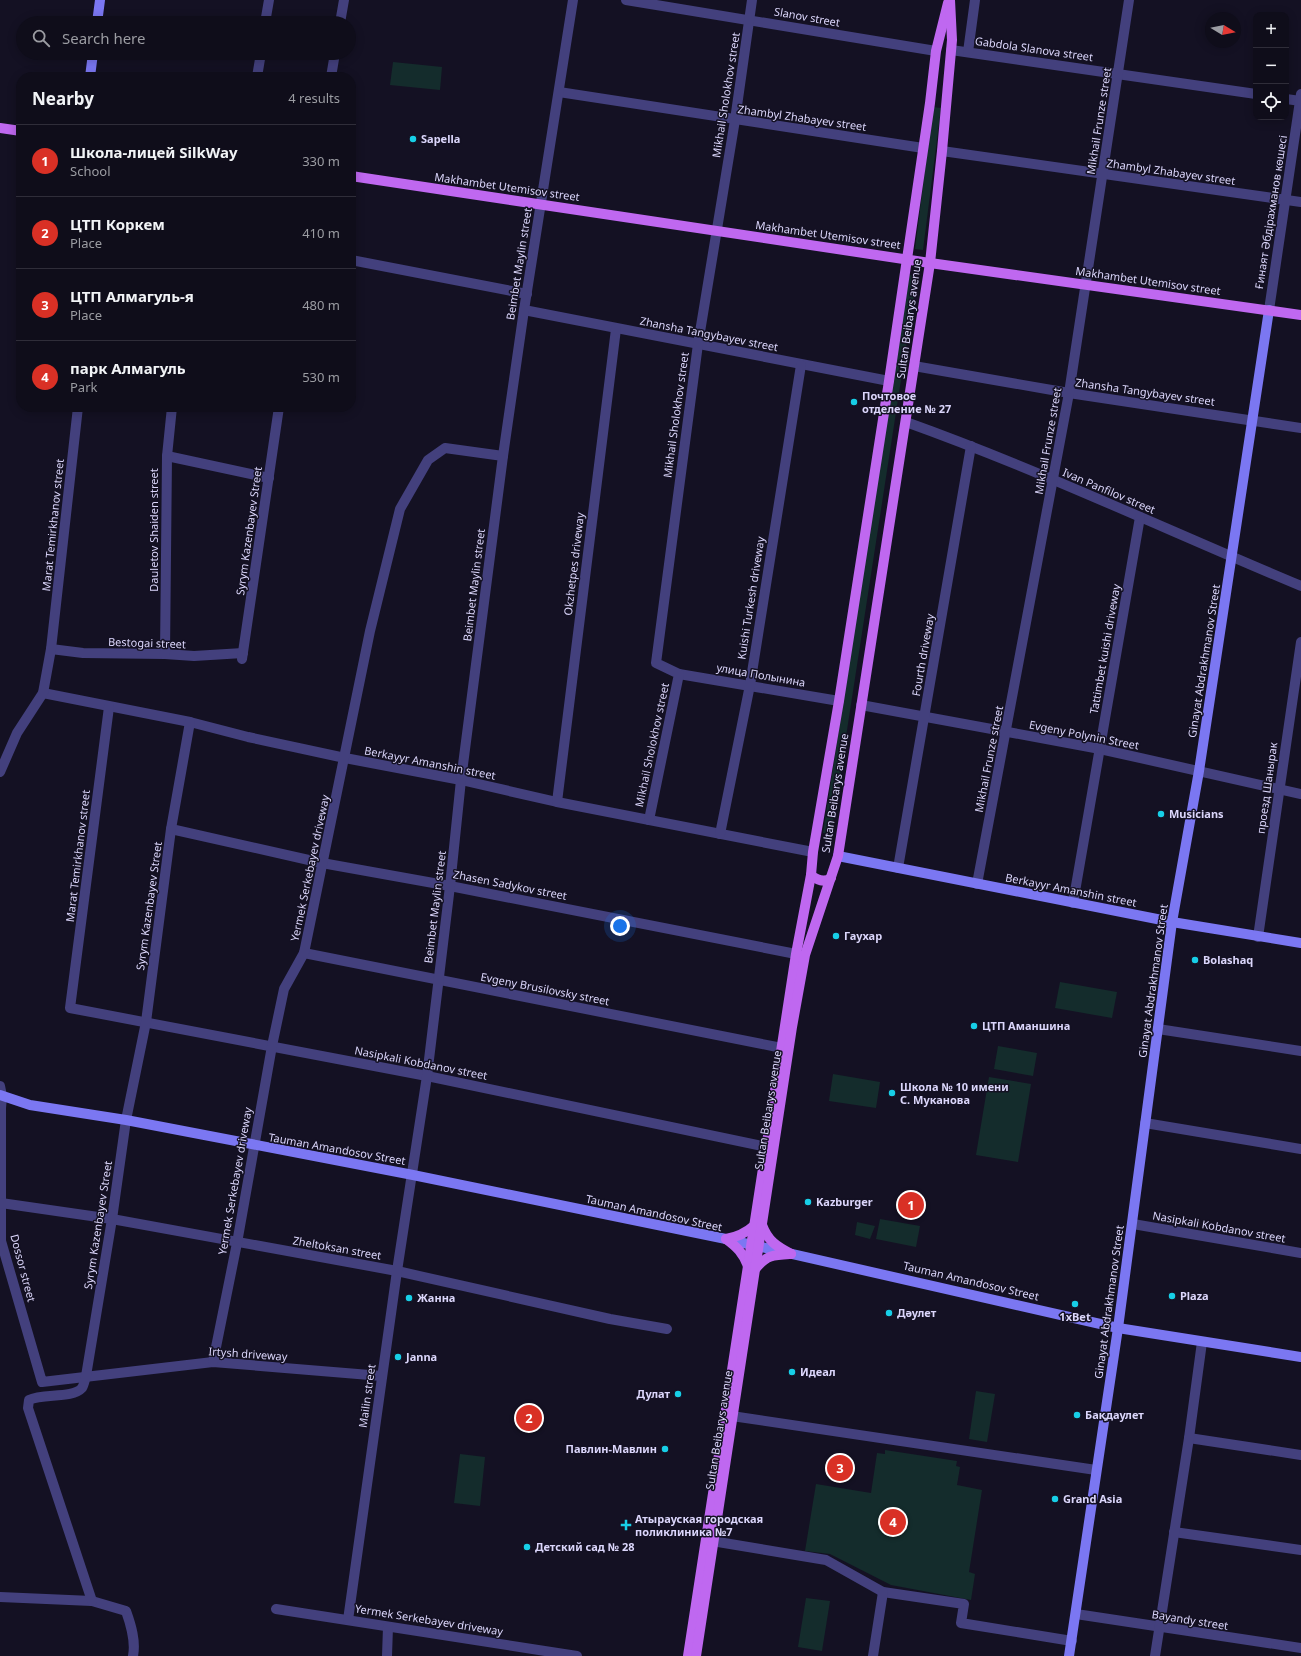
<!DOCTYPE html>
<html lang="en">
<head>
<meta charset="utf-8">
<style>
	:root { --surface:#0f0d1a; --page:#181623; --text:#f1f3f6; --muted:#9b9ca2; --line:#2f2d39; --accent:#d93025 }
	body { margin:0; font-family:"Noto Sans",sans-serif; background:var(--page); color:var(--text) }
	.controls { position:absolute; right:12px; top:12px; display:grid; overflow:hidden; border-radius:8px; box-shadow:0 2px 10px #0003 }
	.controls button { width:36px; height:36px; display:grid; place-items:center; padding:0; border:0; border-bottom:1px solid var(--line); background:var(--surface); color:var(--text); font:20px sans-serif }
	.compass { position:absolute; left:1205px; top:12px; width:36px; height:36px; border-radius:50%; background:var(--surface); box-shadow:0 2px 10px #0003; rotate:100deg }
	.you { position:absolute; left:620px; top:926px; width:14px; height:14px; margin:-10px; border:3px solid #fff; border-radius:50%; background:#1a73e8; box-shadow:0 0 0 6px #1a73e833 }
	.badge { display:grid; place-items:center; width:26px; height:26px; border-radius:50%; background:var(--accent); color:#fff; font-size:13px; font-weight:700 }
	.pin { position:absolute; translate:-50% -50%; border:2px solid #fff; box-shadow:0 1px 4px #0006 }
	.list { margin:0; padding:0; list-style:none }
	h2 { display:flex; justify-content:space-between; align-items:center; height:52px; margin:0; padding:0 16px; font-size:17px }
	h2 small { font-size:13px; font-weight:400; color:var(--muted) }
	.list li { display:grid; grid-template-columns:26px 1fr auto; gap:12px; align-items:center; box-sizing:border-box; height:72px; padding:0 16px; border-top:1px solid var(--line) }
	.list b { display:block; font-size:15px; white-space:nowrap }
	.list p { margin:0; font-size:13px; white-space:nowrap; color:var(--muted) }
	.list em { font-size:13px; font-style:normal; color:var(--muted) }
	.icon { flex:none; width:22px; height:22px; fill:none; stroke:currentColor; stroke-width:2; stroke-linecap:round; stroke-linejoin:round }
	.map { position:relative; flex:none; width:1301px; height:1656px; overflow:hidden }
	.search { position:absolute; background:var(--surface); box-shadow:0 2px 10px #0003; left:16px; top:16px; width:340px; height:44px; display:flex; align-items:center; gap:10px; box-sizing:border-box; padding:0 14px; border-radius:22px; color:var(--muted); font-size:15px }
	.panel { position:absolute; background:var(--surface); box-shadow:0 2px 10px #0003; left:16px; top:72px; width:340px; height:340px; border-radius:16px }
	.map>svg:first-child { display:block }
</style>
</head>
<body>
<div class="map">
<svg width="1301" height="1656" viewBox="0 0 1301 1656">
	<rect width="100%" height="100%" fill="#141123"/>
	<g fill="#142c2c">
		<polygon points="393,62 442,67 440,90 390,85"/>
		<polygon points="933,107 941,108 923,250 915,249"/>
		<polygon points="909,275 917,276 831,834 823,833"/>
		<polygon points="1060,982 1117,992 1112,1018 1055,1008"/>
		<polygon points="998,1046 1037,1053 1033,1076 994,1069"/>
		<polygon points="833,1074 880,1082 876,1108 829,1101"/>
		<polygon points="989,1077 1031,1084 1018,1162 976,1155"/>
		<polygon points="880,1219 920,1226 916,1247 876,1239"/>
		<polygon points="857,1222 875,1226 870,1239 855,1235"/>
		<polygon points="976,1391 995,1394 987,1442 969,1439"/>
		<polygon points="885,1450 957,1461 956,1466 960,1467 957,1485 982,1490 969,1572 975,1574 971,1600 891,1585 830,1554 805,1551 816,1484 871,1493 877,1453 885,1454"/>
		<polygon points="460,1454 485,1457 480,1506 454,1503"/>
		<polygon points="806,1598 830,1601 822,1651 798,1647"/>
	</g>
	<g fill="none" stroke-linecap="round" stroke-linejoin="round">
		<g stroke="#43407d" stroke-width="10">
			<polyline points="626,0 936,51"/>
			<polyline points="265,23 269,0"/>
			<polyline points="340,23 344,0"/>
			<polyline points="951,50 1256,94"/>
			<polyline points="968,52 975,0"/>
			<polyline points="257,77 261,53"/>
			<polyline points="331,77 335,53"/>
			<polyline points="559,92 923,148"/>
			<polyline points="1286,99 1301,101"/>
			<polyline points="942,151 1301,202"/>
			<polyline points="351,260 527,294"/>
			<polyline points="524,310 889,381"/>
			<polyline points="1269,310 1301,94"/>
			<polyline points="914,366 1069,393 1301,428"/>
			<path d="M906,422C1040,470 1169,531 1301,586"/>
			<polyline points="167,456 269,478"/>
			<polyline points="51,649 83,653 165,654 194,656 243,653"/>
			<polyline points="165,654 167,456 172,407"/>
			<polyline points="242,659 279,407"/>
			<polyline points="679,674 839,701"/>
			<polyline points="43,693 190,722 248,737 345,758 461,780 557,802 813,852"/>
			<polyline points="861,705 1100,749 1301,794"/>
			<polyline points="109,707 70,1008 427,1076 767,1147"/>
			<polyline points="0,772 17,733 43,693 51,649 78,407"/>
			<polyline points="557,802 616,329"/>
			<polyline points="649,820 679,674 656,663 698,344 735,120 752,0"/>
			<polyline points="171,829 322,863 450,886 796,954"/>
			<polyline points="720,834 750,685 801,365"/>
			<polyline points="898,868 971,446"/>
			<polyline points="977,884 1069,393 1129,0"/>
			<polyline points="1073,903 1140,517"/>
			<polyline points="1258,937 1301,642"/>
			<polyline points="304,953 782,1048"/>
			<polyline points="1158,1029 1301,1051"/>
			<polyline points="0,1086 2,1096 1,1108 1,1241 42,1382 213,1362 382,1376"/>
			<polyline points="1145,1123 1301,1149"/>
			<polyline points="1,1203 112,1219 397,1271 610,1319 667,1329"/>
			<polyline points="1133,1224 1301,1253"/>
			<polyline points="213,1362 237,1243 272,1046 284,989 304,953 370,631 400,509 428,460 445,448 503,456"/>
			<polyline points="725,1415 1096,1470"/>
			<polyline points="1189,1438 1301,1455"/>
			<polyline points="1174,1532 1301,1550"/>
			<polyline points="706,1540 826,1560 883,1592 964,1604 961,1623 1072,1641"/>
			<path d="M0,1597L92,1601L126,1611C131,1625 136,1641 133,1656"/>
			<path d="M92,1601L28,1408L29,1400C43,1393 72,1399 82,1388C84,1385 85,1379 86,1376L112,1219L126,1120L146,1022L171,829L190,722"/>
			<polyline points="276,1609 577,1656"/>
			<polyline points="1076,1614 1301,1648"/>
			<polyline points="348,1620 397,1271 427,1076 450,886 461,780 503,456 524,310 573,0"/>
			<polyline points="387,1656 388,1627"/>
			<polyline points="873,1656 883,1592"/>
			<polyline points="1155,1656 1189,1438 1202,1342"/>
		</g>
		<g stroke="#7b77f2" stroke-width="10">
			<polyline points="97,23 100,0"/>
			<polyline points="90,77 93,53"/>
			<polyline points="838,856 1172,922 1301,943"/>
			<polyline points="0,1095 30,1105 126,1120 413,1175 726,1239 1118,1328 1301,1357"/>
			<polyline points="1069,1656 1118,1328 1172,922 1199,771 1269,310"/>
		</g>
		<g stroke="#bf68f0" stroke-width="10">
			<polyline points="0,128 21,131"/>
			<polyline points="351,176 930,263 1301,315"/>
			<path d="M811,875C817,880 824,883 831,878"/>
			<path d="M762,1225C768,1241 776,1246 791,1254"/>
			<path d="M726,1239C737,1247 743,1253 748,1266"/>
			<path d="M726,1239C738,1237 746,1233 755,1225"/>
			<path d="M756,1268C767,1255 773,1255 791,1254"/>
			<polyline points="688,1656 796,954 811,875 813,852 839,701 889,381 930,103 936,51 948,3"/>
			<polyline points="696,1656 792,1027 805,955 838,856 914,366 930,263 942,151 952,40 950,0"/>
		</g>
	</g>
	<g fill="#17cfe7" stroke="#141123" stroke-width="1.5">
		<circle cx="413" cy="139" r="4"/>
		<circle cx="854" cy="402" r="4"/>
		<circle cx="1161" cy="814" r="4"/>
		<circle cx="836" cy="936" r="4"/>
		<circle cx="1195" cy="960" r="4"/>
		<circle cx="974" cy="1026" r="4"/>
		<circle cx="892" cy="1093" r="4"/>
		<circle cx="808" cy="1202" r="4"/>
		<circle cx="1172" cy="1296" r="4"/>
		<circle cx="409" cy="1298" r="4"/>
		<circle cx="1075" cy="1304" r="4"/>
		<circle cx="889" cy="1313" r="4"/>
		<circle cx="398" cy="1357" r="4"/>
		<circle cx="792" cy="1372" r="4"/>
		<circle cx="678" cy="1394" r="4"/>
		<circle cx="1077" cy="1415" r="4"/>
		<circle cx="665" cy="1449" r="4"/>
		<circle cx="1055" cy="1499" r="4"/>
		<path d="M624 1519h4v4h4v4h-4v4h-4v-4h-4v-4h4z"/>
		<circle cx="527" cy="1547" r="4"/>
	</g>
	<g text-anchor="middle" stroke-width="3" stroke-linejoin="round" paint-order="stroke">
		<g font-size="11" fill="#dbd6fb" stroke="#141123">
			<text transform="translate(807 17) rotate(10)" y="4">Slanov street</text>
			<text transform="translate(1034 49) rotate(8)" y="4">Gabdola Slanova street</text>
			<text transform="translate(726 95) rotate(-81)" y="4">Mikhail Sholokhov street</text>
			<text transform="translate(802 118) rotate(8)" y="4">Zhambyl Zhabayev street</text>
			<text transform="translate(1099 121) rotate(-81)" y="4">Mikhail Frunze street</text>
			<text transform="translate(1171 172) rotate(8)" y="4">Zhambyl Zhabayev street</text>
			<text transform="translate(507 187) rotate(8)" y="4">Makhambet Utemisov street</text>
			<text transform="translate(1271 212) rotate(-81)" y="4">Ғинаят Әбдірахманов көшесі</text>
			<text transform="translate(828 235) rotate(8)" y="4">Makhambet Utemisov street</text>
			<text transform="translate(519 264) rotate(-81)" y="4">Beimbet Maylin street</text>
			<text transform="translate(1148 281) rotate(8)" y="4">Makhambet Utemisov street</text>
			<text transform="translate(909 319) rotate(-82)" y="4">Sultan Beibarys avenue</text>
			<text transform="translate(709 334) rotate(11)" y="4">Zhansha Tangybayev street</text>
			<text transform="translate(1145 392) rotate(8)" y="4">Zhansha Tangybayev street</text>
			<text transform="translate(676 415) rotate(-82)" y="4">Mikhail Sholokhov street</text>
			<text transform="translate(1048 441) rotate(-80)" y="4">Mikhail Frunze street</text>
			<text transform="translate(1109 491) rotate(23)" y="4">Ivan Panfilov street</text>
			<text transform="translate(53 525) rotate(-84)" y="4">Marat Temirkhanov street</text>
			<text transform="translate(154 530) rotate(-90)" y="4">Dauletov Shaiden street</text>
			<text transform="translate(249 531) rotate(-82)" y="4">Syrym Kazenbayev Street</text>
			<text transform="translate(574 564) rotate(-83)" y="4">Okzhetpes driveway</text>
			<text transform="translate(474 585) rotate(-83)" y="4">Beimbet Maylin street</text>
			<text transform="translate(751 598) rotate(-81)" y="4">Kuishi Turkesh driveway</text>
			<text transform="translate(147 643) rotate(2)" y="4">Bestogai street</text>
			<text transform="translate(1105 649) rotate(-80)" y="4">Tattimbet kuishi driveway</text>
			<text transform="translate(923 655) rotate(-80)" y="4">Fourth driveway</text>
			<text transform="translate(1204 661) rotate(-81)" y="4">Ginayat Abdrakhmanov Street</text>
			<text transform="translate(761 675) rotate(10)" y="4">улица Полынина</text>
			<text transform="translate(1084 735) rotate(11)" y="4">Evgeny Polynin Street</text>
			<text transform="translate(652 745) rotate(-78)" y="4">Mikhail Sholokhov street</text>
			<text transform="translate(989 759) rotate(-79)" y="4">Mikhail Frunze street</text>
			<text transform="translate(430 763) rotate(11)" y="4">Berkayyr Amanshin street</text>
			<text transform="translate(1267 788) rotate(-82)" y="4">проезд Шанырак</text>
			<text transform="translate(835 793) rotate(-81)" y="4">Sultan Beibarys avenue</text>
			<text transform="translate(78 856) rotate(-83)" y="4">Marat Temirkhanov street</text>
			<text transform="translate(310 868) rotate(-78)" y="4">Yermek Serkebayev driveway</text>
			<text transform="translate(510 885) rotate(11)" y="4">Zhasen Sadykov street</text>
			<text transform="translate(1071 890) rotate(11)" y="4">Berkayyr Amanshin street</text>
			<text transform="translate(149 906) rotate(-82)" y="4">Syrym Kazenbayev Street</text>
			<text transform="translate(435 907) rotate(-83)" y="4">Beimbet Maylin street</text>
			<text transform="translate(1153 981) rotate(-82)" y="4">Ginayat Abdrakhmanov Street</text>
			<text transform="translate(545 989) rotate(11)" y="4">Evgeny Brusilovsky street</text>
			<text transform="translate(421 1063) rotate(11)" y="4">Nasipkali Kobdanov street</text>
			<text transform="translate(768 1110) rotate(-81)" y="4">Sultan Beibarys avenue</text>
			<text transform="translate(337 1149) rotate(10)" y="4">Tauman Amandosov Street</text>
			<text transform="translate(235 1181) rotate(-80)" y="4">Yermek Serkebayev driveway</text>
			<text transform="translate(654 1213) rotate(12)" y="4">Tauman Amandosov Street</text>
			<text transform="translate(98 1225) rotate(-81)" y="4">Syrym Kazenbayev Street</text>
			<text transform="translate(1219 1227) rotate(10)" y="4">Nasipkali Kobdanov street</text>
			<text transform="translate(337 1248) rotate(10)" y="4">Zheltoksan street</text>
			<text transform="translate(23 1268) rotate(75)" y="4">Dossor street</text>
			<text transform="translate(971 1281) rotate(13)" y="4">Tauman Amandosov Street</text>
			<text transform="translate(1109 1302) rotate(-82)" y="4">Ginayat Abdrakhmanov Street</text>
			<text transform="translate(248 1354) rotate(4)" y="4">Irtysh driveway</text>
			<text transform="translate(367 1396) rotate(-82)" y="4">Mailin street</text>
			<text transform="translate(719 1430) rotate(-81)" y="4">Sultan Beibarys avenue</text>
			<text transform="translate(429 1620) rotate(9)" y="4">Yermek Serkebayev driveway</text>
			<text transform="translate(1190 1620) rotate(9)" y="4">Bayandy street</text>
		</g>
		<g font-size="11" font-weight="bold" fill="#dbd6fb" stroke="#141123" text-anchor="start">
			<text x="421" y="143">Sapella</text>
			<text x="862" y="400">Почтовое<tspan x="862" dy="13">отделение № 27</tspan></text>
			<text x="1169" y="818">Musicians</text>
			<text x="844" y="940">Гаухар</text>
			<text x="1203" y="964">Bolashaq</text>
			<text x="982" y="1030">ЦТП Аманшина</text>
			<text x="900" y="1091">Школа № 10 имени<tspan x="900" dy="13">С. Муканова</tspan></text>
			<text x="816" y="1206">Kazburger</text>
			<text x="1180" y="1300">Plaza</text>
			<text x="417" y="1302">Жанна</text>
			<text x="897" y="1317">Дәулет</text>
			<text x="1075" y="1321" text-anchor="middle">1xBet</text>
			<text x="406" y="1361">Janna</text>
			<text x="800" y="1376">Идеал</text>
			<text x="670" y="1398" text-anchor="end">Дулат</text>
			<text x="1085" y="1419">Бақдаулет</text>
			<text x="657" y="1453" text-anchor="end">Павлин-Мавлин</text>
			<text x="1063" y="1503">Grand Asia</text>
			<text x="635" y="1523">Атырауская городская<tspan x="635" dy="13">поликлиника №7</tspan></text>
			<text x="535" y="1551">Детский сад № 28</text>
		</g>
	</g>
</svg>
<div class="controls">
<button>+</button>
<button>−</button>
<button><svg class="icon" aria-label="locate" viewBox="0 0 24 24"><circle cx="12" cy="12" r="6"/><path d="M12 2v4M12 18v4M2 12h4M18 12h4"/></svg></button>
</div>
<svg class="compass" viewBox="-18 -18 36 36"><path d="M0-13l5 13h-10z" fill="#e53935"/><path d="M0 13l5-13h-10z" fill="#9b9ca2"/></svg>
<div class="you"></div>
<div class="pin badge" style="left:911px;top:1205px">1</div>
<div class="pin badge" style="left:529px;top:1418px">2</div>
<div class="pin badge" style="left:840px;top:1468px">3</div>
<div class="pin badge" style="left:893px;top:1522px">4</div>
<div class="search"><svg class="icon" aria-label="search" viewBox="0 0 24 24"><circle cx="10" cy="10" r="6"/><path d="M15 15l6 6"/></svg>Search here</div>
<section class="panel">
<h2>Nearby<small>4 results</small></h2>
<ul class="list">
<li><span class="badge">1</span><div><b>Школа-лицей SilkWay</b><p>School</p></div><em>330 m</em></li>
<li><span class="badge">2</span><div><b>ЦТП Коркем</b><p>Place</p></div><em>410 m</em></li>
<li><span class="badge">3</span><div><b>ЦТП Алмагуль-я</b><p>Place</p></div><em>480 m</em></li>
<li><span class="badge">4</span><div><b>парк Алмагуль</b><p>Park</p></div><em>530 m</em></li>
</ul>
</section>
</div>
</body>
</html>
